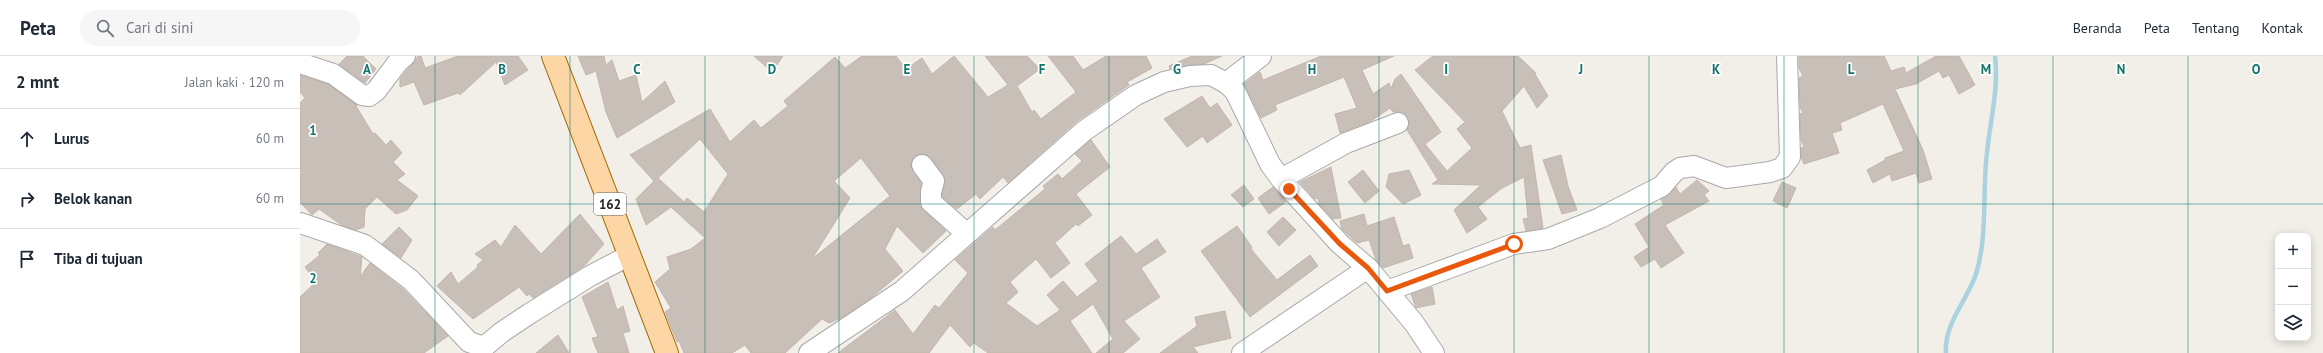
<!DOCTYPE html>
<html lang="id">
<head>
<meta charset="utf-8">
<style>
	:root { --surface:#fff; --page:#f6f6f7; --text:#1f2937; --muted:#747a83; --line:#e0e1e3 }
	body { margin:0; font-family:"PT Sans",sans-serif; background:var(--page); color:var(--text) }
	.controls { position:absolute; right:12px; bottom:12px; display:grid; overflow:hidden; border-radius:8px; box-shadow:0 2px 10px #0003 }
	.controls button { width:36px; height:36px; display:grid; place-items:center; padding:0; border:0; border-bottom:1px solid var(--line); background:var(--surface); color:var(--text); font:20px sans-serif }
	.stop { position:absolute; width:12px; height:12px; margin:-9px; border:3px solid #ea580c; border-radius:50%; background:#fff }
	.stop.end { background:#ea580c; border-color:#fff; box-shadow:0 1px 4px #0008 }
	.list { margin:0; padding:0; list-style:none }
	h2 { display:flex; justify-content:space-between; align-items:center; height:52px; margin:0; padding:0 16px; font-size:17px }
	h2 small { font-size:13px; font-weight:400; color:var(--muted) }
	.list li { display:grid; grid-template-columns:26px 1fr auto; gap:12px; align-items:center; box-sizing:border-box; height:60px; padding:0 16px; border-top:1px solid var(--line) }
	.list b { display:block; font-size:15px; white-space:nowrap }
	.list em { font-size:13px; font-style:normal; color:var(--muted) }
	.icon { flex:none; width:22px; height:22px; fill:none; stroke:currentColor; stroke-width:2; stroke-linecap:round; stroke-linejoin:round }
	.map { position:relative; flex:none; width:2023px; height:297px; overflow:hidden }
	header { display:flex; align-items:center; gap:24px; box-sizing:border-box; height:56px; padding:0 20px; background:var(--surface); border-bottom:1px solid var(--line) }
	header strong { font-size:19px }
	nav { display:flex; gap:22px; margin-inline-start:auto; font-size:14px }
	.search { width:280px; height:36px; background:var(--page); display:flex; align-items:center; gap:10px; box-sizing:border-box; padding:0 14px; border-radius:22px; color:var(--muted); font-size:15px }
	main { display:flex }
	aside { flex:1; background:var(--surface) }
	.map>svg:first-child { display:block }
</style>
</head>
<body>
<header>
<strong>Peta</strong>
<div class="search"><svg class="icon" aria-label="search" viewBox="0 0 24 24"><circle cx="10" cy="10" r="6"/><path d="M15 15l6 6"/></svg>Cari di sini</div>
<nav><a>Beranda</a><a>Peta</a><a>Tentang</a><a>Kontak</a></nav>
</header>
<main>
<aside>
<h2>2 mnt<small>Jalan kaki · 120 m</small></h2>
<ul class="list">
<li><svg class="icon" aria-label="ahead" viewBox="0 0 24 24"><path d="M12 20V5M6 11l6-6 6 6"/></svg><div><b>Lurus</b></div><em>60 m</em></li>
<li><svg class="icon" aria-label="right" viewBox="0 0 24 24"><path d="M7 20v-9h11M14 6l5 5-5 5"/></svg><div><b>Belok kanan</b></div><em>60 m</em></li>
<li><svg class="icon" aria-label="arrive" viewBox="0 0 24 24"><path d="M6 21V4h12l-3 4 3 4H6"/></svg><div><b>Tiba di tujuan</b></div></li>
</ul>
</aside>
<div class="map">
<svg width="2023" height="297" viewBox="0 0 2023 297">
	<rect width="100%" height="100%" fill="#f2efe9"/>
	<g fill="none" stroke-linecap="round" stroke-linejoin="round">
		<path stroke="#aad3df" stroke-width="4.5" d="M1646,297C1644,267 1667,245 1676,218C1688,179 1682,137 1687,97C1690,65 1699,33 1695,0"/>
	</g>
	<g fill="#c7bfb8" stroke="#c4b6ab" fill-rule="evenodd">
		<polygon points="47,0 63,0 76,13 65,27 39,8"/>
		<polygon points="118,0 121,0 125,12 158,0 218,0 228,14 205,29 196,6 160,39 158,37 124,49 114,26 100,31 100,23"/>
		<polygon points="278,0 304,0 306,9 312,4 319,25 336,19 342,46 365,25 375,46 317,82 306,56 296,15 286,19"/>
		<polygon points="454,0 483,0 472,16"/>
		<path d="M562,0H596L606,13L622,2L632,18L654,0L688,41L708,29L685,0H727L740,13L717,30L732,56L734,54L741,63L776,36L748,0H773L783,14L806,0H846L852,12L827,26L829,29L776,66L708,127L703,121L680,143L676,138L657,153L642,141L645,123L631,102L621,98L615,100L611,110L621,127L620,150L646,175L623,197L597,170L585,193L603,215L571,242L543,261L529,267L522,263L485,297H451L445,289L432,297H384L379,285L377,286L365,256L371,252L355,226L370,213L367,201L391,193L405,182L371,151L346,169L336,143L354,125L330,99L410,53L430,86L454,64L461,72L488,50L484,45L535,1L545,12ZM400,83L428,118L404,156L387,142L384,146L358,122ZM561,102L590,140L512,203L550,142L534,125Z"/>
		<polygon points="892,0 922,0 904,8 870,13 869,10"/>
		<polygon points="1021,0 1094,0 1062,14 1073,38 1089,27 1091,33 1095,23 1101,18 1141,76 1125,88 1147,115 1172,92 1157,73 1165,66 1115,14 1133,0 1218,0 1236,17 1235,18 1248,40 1237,52 1224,30 1202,55 1220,92 1231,89 1243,172 1226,175 1223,163 1228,162 1224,121 1202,132 1178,151 1187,163 1167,177 1154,154 1181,129 1132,128 1138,124 1107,74 1109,63 1100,56 1093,56 1090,52 1071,65 1040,77 1035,58 1057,52 1044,21 975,49 977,54 961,62 944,28 960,16 963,24"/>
		<polygon points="1499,0 1584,0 1591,15 1604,11 1606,17 1636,0 1659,0 1675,29 1659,38 1649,19 1643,22 1639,15 1616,28 1595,33 1623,94 1632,123 1619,127 1616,117 1592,125 1590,118 1573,127 1567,114 1585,104 1585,102 1604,95 1583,48 1540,67 1542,74 1532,77 1539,97 1504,108 1501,101 1501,92 1504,91 1501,84 1500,58 1503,57 1500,51 1499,22 1503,20 1499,12"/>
		<polygon points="0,19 28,28 57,49 56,50 73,78 75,77 86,89 91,84 102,97 93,106 105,118 97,124 118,140 107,154 96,158 77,141 65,153 64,171 56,174 43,170 19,153 12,159 0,146 0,47 5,42 0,36"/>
		<polygon points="902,40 910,52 917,47 932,69 907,87 903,80 887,91 864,63"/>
		<polygon points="791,84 810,111 776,138 792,159 778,170 776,168 755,187 770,207 751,222 736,203 710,226 718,236 706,247 737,270 760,254 747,239 763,225 777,241 798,225 785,208 821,180 836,198 857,183 866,196 841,212 860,241 824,265 840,283 823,297 796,297 813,283 793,248 770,265 792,297 688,297 674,287 670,291 650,269 629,297 538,297 595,254 613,278 635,249 639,252 668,217 655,204 693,171 695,174 718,155 745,133 743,130 758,118 762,123 782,105 775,98"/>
		<polygon points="1261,99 1268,130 1277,154 1262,158 1243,104"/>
		<polygon points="1031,111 1041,162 1033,163 1019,148 1018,142 1015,143 1000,126"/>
		<polygon points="1063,114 1079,135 1065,147 1048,126"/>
		<polygon points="1109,114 1121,139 1103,148 1086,131 1089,118"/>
		<polygon points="1397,124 1409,135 1404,139 1409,145 1365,169 1384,197 1361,212 1355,203 1341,211 1334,201 1349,191 1335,168 1364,149 1361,143 1376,131 1380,138"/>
		<polygon points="1482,126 1496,132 1487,152 1473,145"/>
		<polygon points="944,129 954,143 943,151 931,139"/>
		<polygon points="973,131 986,146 969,158 958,142"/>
		<polygon points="280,158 304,188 284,210 233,242 229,238 227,240 219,231 173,263 137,230 151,216 158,228 178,211 177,209 183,204 175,198 195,184 201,191 215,169 241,198"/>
		<polygon points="1064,158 1067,170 1094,161 1103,190 1109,188 1113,202 1083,212 1076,204 1069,184 1057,187 1042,173 1040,165"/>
		<polygon points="983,161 996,174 979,190 967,176"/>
		<polygon points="937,170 952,191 951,193 977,224 1010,199 1018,210 950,261 901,195"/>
		<polygon points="99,171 112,184 101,202 82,188"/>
		<polygon points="27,188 62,201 60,221 70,207 103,233 148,280 124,297 0,297 0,241 16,226 5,211 20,199 18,197"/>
		<polygon points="308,226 317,254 323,250 330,275 323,277 329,297 298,297 292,282 298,281 282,241"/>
		<polygon points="1132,231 1135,248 1116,252 1111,238"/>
		<polygon points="925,255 931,282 893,291 898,297 860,297 897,270 895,261"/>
		<polygon points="258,279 269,297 236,297"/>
	</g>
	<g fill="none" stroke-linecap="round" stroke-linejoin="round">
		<defs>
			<g id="minor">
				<polyline points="0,7 33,18 62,39 69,40 76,35 98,6 105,0"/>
				<polyline points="926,27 961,0"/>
				<polyline points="622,109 634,125 631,136 631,146 666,177"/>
				<polyline points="981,123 1046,87 1098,67"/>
				<polyline points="0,167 65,189 111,224 169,286 184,291 202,276 229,258 290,220 330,199"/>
				<polyline points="1087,235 1214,188 1248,183 1300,162 1362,130 1374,116 1380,112 1394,110 1426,122 1470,116 1482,112 1490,101 1487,0"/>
				<polyline points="509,297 602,235 784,75 836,39 864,26 890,20 911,19 926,27 935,35 970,108 981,123 1040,188 1068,212 1114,267 1134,297"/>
				<polyline points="942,297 1068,212"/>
			</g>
			<polyline id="major" points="253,0 367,297"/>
		</defs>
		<use href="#minor" stroke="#a9a9a9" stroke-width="22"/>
		<use href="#major" stroke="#a06a00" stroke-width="24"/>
		<use href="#minor" stroke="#fff" stroke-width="20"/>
		<use href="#major" stroke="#fcd6a4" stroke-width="22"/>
	</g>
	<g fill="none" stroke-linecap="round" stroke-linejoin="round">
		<polyline stroke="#ea580c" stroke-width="5" points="989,133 1040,188 1068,212 1087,235 1214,188"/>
	</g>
	<path fill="none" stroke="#0f766e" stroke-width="1" stroke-opacity="0.55" d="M135,0V297M270,0V297M405,0V297M539,0V297M674,0V297M809,0V297M944,0V297M1079,0V297M1214,0V297M1349,0V297M1484,0V297M1618,0V297M1753,0V297M1888,0V297M0,148H2023"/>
	<g text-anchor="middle" stroke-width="3.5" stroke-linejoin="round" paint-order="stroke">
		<rect fill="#fff" stroke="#646464" stroke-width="1" x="294" y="137" width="32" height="22" rx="3"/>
		<g font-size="13" font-weight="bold" fill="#222">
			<text x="310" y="153">162</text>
		</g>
	</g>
	<g font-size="13" text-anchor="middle" font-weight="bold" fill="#0f766e" stroke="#fff" stroke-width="3.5" stroke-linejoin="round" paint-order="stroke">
		<text x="67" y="18">A</text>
		<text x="202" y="18">B</text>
		<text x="337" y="18">C</text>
		<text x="472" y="18">D</text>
		<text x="607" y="18">E</text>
		<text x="742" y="18">F</text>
		<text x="877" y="18">G</text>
		<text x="1012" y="18">H</text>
		<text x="1146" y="18">I</text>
		<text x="1281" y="18">J</text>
		<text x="1416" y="18">K</text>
		<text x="1551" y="18">L</text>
		<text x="1686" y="18">M</text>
		<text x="1821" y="18">N</text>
		<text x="1956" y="18">O</text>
		<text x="13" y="79">1</text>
		<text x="13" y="227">2</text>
	</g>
</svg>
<div class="controls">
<button>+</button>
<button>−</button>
<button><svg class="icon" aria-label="layers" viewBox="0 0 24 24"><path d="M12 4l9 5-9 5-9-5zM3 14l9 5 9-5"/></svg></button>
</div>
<div class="stop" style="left:1214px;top:188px"></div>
<div class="stop end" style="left:989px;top:133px"></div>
</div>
</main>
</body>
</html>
